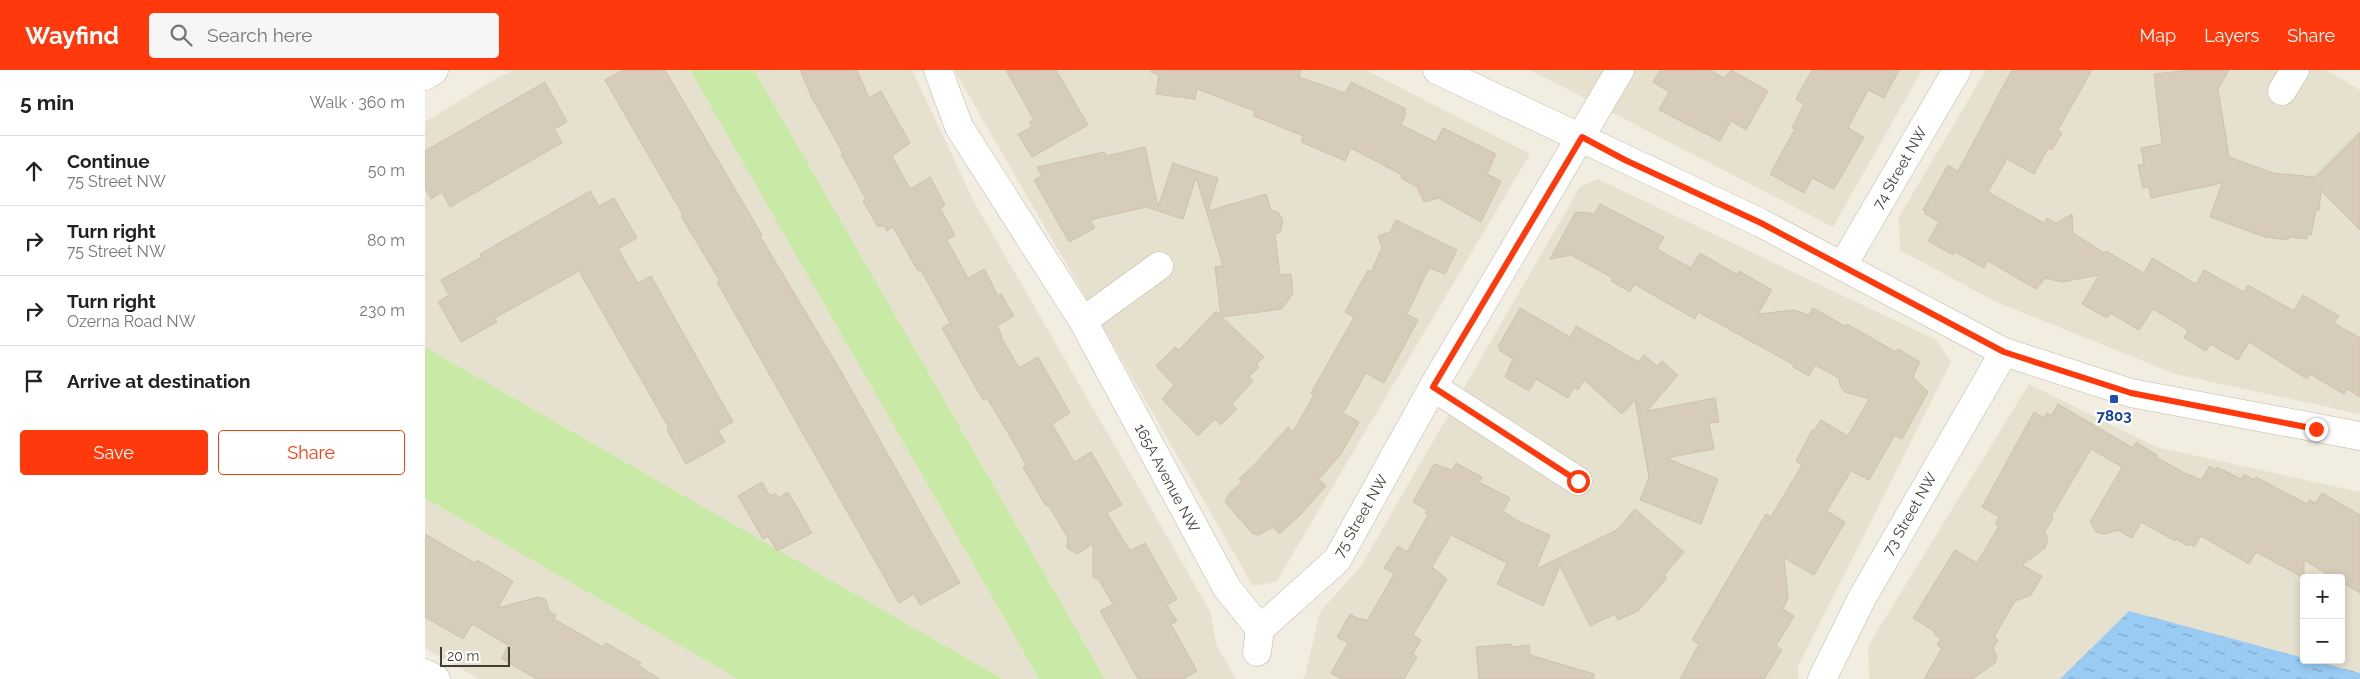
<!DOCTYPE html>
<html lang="en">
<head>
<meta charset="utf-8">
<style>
	:root { --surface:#fff; --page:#f6f6f6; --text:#222; --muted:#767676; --line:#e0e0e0; --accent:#ff390b }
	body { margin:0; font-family:Raleway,sans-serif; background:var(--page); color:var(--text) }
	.controls { position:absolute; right:15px; bottom:15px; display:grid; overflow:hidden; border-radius:5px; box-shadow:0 2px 8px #0003 }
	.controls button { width:45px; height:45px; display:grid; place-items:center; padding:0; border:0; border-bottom:1px solid var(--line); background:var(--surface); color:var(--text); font:25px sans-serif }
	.scale { position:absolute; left:15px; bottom:12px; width:70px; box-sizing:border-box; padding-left:5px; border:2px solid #433d32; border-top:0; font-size:14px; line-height:18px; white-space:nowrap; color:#433d32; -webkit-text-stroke:4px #fff; paint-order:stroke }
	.stop { position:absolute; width:15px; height:15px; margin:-11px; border:4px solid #ff390b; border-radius:50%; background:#fff }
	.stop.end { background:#ff390b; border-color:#fff; box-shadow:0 1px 5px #0008 }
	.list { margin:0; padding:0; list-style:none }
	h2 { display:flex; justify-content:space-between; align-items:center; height:65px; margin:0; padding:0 20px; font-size:21px }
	h2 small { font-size:16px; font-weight:400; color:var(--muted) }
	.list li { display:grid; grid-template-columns:32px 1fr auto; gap:15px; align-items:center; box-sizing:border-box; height:70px; padding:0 20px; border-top:1px solid var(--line) }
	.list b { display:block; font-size:19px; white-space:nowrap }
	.list p { margin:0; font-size:16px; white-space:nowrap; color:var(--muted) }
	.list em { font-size:16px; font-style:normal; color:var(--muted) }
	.actions { display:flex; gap:10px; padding:15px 20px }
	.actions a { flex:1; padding:11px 0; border:1px solid var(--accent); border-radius:5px; text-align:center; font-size:18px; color:var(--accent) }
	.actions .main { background:var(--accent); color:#fff }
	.icon { flex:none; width:28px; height:28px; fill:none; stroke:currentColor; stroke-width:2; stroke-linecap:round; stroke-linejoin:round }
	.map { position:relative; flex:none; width:1935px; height:609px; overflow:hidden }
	header { display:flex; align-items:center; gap:30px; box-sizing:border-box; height:70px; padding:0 25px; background:var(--accent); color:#fff }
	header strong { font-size:24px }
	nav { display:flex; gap:28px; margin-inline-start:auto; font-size:18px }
	.search { width:350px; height:45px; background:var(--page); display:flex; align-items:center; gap:12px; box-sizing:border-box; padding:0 18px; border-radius:5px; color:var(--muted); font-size:19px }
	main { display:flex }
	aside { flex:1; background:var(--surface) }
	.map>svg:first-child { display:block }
</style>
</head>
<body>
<header>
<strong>Wayfind</strong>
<div class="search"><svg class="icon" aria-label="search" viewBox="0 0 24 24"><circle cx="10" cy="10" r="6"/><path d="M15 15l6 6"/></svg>Search here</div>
<nav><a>Map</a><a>Layers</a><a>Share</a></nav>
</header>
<main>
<aside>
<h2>5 min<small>Walk · 360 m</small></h2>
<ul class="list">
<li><svg class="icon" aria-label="ahead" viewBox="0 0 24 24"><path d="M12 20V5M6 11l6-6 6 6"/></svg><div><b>Continue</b><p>75 Street NW</p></div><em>50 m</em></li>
<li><svg class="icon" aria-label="right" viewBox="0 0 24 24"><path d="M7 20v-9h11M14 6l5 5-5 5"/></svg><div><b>Turn right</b><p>75 Street NW</p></div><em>80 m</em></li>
<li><svg class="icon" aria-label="right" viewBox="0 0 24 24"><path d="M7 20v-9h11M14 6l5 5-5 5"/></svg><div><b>Turn right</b><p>Ozerna Road NW</p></div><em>230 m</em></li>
<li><svg class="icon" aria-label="arrive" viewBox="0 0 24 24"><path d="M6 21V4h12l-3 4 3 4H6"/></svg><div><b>Arrive at destination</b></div></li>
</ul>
<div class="actions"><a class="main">Save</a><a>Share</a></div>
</aside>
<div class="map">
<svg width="1935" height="609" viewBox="0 0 1935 609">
	<defs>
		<pattern id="water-ripples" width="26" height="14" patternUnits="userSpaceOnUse" patternTransform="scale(1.25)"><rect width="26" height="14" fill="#99cbf3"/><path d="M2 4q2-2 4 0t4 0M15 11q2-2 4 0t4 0" fill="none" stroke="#7ea6c5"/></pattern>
	</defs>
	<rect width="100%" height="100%" fill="#f2ede1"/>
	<g fill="#e6e0cf">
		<polygon points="90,0 265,0 614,609 578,609 0,277 0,52 72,8"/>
		<polygon points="329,0 487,0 549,132 785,541 792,576 811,609 680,609"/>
		<polygon points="529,0 941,0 1105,84 851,512 828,516"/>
		<polygon points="1105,0 1497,0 1408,157"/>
		<polygon points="1561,0 1901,0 1935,20 1935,344 1750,304 1569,231 1475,180 1474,147"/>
		<polygon points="1173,109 1511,270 1526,292 1373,596 1373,609 877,609 880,607 895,542 936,496 1155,117"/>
		<polygon points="1604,314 1731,377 1935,422 1935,605 1881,590 1916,590 1916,508 1879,508 1879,590 1704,541 1635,609 1444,609 1443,576"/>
		<polygon points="0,428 313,609 54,609 0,578"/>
	</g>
	<g fill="#c9e9a7">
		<polygon points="265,0 329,0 680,609 614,609"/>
		<polygon points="0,277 578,609 313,609 0,428"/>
	</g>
	<polygon fill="url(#water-ripples)" points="1704,541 1879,588 1879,590 1887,590 1935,603 1935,609 1635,609"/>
	<g fill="#d7ccb9" stroke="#cfc2a9">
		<polygon points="198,0 240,0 337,165 335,166 417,303 535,513 495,535 489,524 474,533 292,212 295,211 256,146 258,145 180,10"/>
		<polygon points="375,0 432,0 444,28 456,21 485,73 467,86 485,119 505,107 520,135 515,138 530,165 522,170 543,208 559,199 573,226 576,224 589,246 572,256 577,266 576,267 594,298 613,287 645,343 627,354 649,392 666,382 697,435 682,443 705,481 720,473 737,503 752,529 742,535 752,551 746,554 772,601 758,609 713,609 675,541 688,534 674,510 668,507 668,474 652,484 642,478 643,468 623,435 621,436 598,397 601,395 582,361 562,328 558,330 517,258 525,253 496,200 493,201 468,157 462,161 459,155 453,157 438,131 441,129 416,84 418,83 387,28"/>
		<polygon points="581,0 631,0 663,55 607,87 593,64 607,57 604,52 609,50"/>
		<polygon points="726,0 876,0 874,7 920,23 926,12 981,39 979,43 981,44 976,55 1011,72 1018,58 1071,84 1062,104 1076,111 1056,152 1013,128 999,132 992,117 976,108 977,105 926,78 920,91 876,72 878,66 829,46 830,41 772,19 770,29 731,24 734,5 726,2"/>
		<polygon points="1235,0 1285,0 1299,8 1306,0 1343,21 1321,60 1306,51 1295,71 1234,40 1244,22 1228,12"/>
		<polygon points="1387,0 1474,0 1459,28 1443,20 1423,58 1439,67 1409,119 1387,108 1379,123 1345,104 1370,59 1367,58 1379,34 1371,29"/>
		<polygon points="1587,0 1667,0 1633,60 1637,63 1627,80 1623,78 1609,104 1582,89 1563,122 1619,153 1622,148 1631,153 1647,144 1648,163 1679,183 1681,181 1719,203 1727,188 1771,214 1779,200 1819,222 1823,215 1869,241 1878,225 1914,246 1909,253 1935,268 1935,327 1922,319 1919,324 1885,304 1882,309 1824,272 1813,290 1785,274 1781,281 1759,268 1763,260 1728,239 1714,260 1685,243 1682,248 1657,234 1674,205 1637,212 1620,208 1611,219 1563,191 1559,198 1530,182 1528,185 1503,171 1514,152 1499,143 1501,141 1498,140 1523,95 1533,101"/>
		<polygon points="1765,0 1804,0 1793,19 1804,87 1848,103 1890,107 1935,62 1935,160 1896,121 1894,140 1891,140 1886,165 1883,164 1882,169 1864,167 1863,170 1840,167 1785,147 1797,113 1726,128 1724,117 1718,118 1713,95 1719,94 1716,78 1737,74 1729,4"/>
		<polygon points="120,12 142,52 129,59 137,73 25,137 17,122 6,129 0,118 0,81"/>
		<polygon points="720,77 733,137 748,93 793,108 783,141 841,124 846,140 853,142 858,150 855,162 850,164 855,205 866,204 868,223 857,239 797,247 839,287 831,295 834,297 824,307 828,311 807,334 812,339 796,355 790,349 773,366 737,329 749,315 731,296 750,277 754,280 791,241 796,246 790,197 798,196 771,107 758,149 721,137 665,150 670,158 644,172 609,110 617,106 612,97 679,82 681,86"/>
		<polygon points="165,121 174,136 189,128 212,168 193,179 213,213 226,206 308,352 293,360 300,372 261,394 242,360 244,358 154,201 70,248 72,252 36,272 13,232 24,225 16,210 57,187 55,184"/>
		<polygon points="1175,134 1239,167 1232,179 1266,198 1275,183 1313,205 1314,201 1347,220 1333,244 1369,240 1384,245 1388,238 1420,256 1422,254 1471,282 1473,279 1495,292 1488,307 1503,322 1477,369 1470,365 1444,410 1426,401 1402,441 1420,452 1389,505 1359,488 1363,527 1358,539 1369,546 1351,576 1357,580 1339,609 1255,609 1274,574 1267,570 1341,444 1346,447 1377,395 1371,391 1387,360 1389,361 1396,350 1423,366 1444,329 1420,322 1415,316 1414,308 1390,295 1384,306 1368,297 1369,295 1273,242 1270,249 1209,214 1205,222 1186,211 1188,208 1146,185 1125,189 1150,143 1156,142 1169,144"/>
		<polygon points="971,150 1032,180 1020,204 1004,198 982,244 993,250 959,313 941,303 918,343 934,352 916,384 894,409 901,416 874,446 854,464 848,457 834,465 828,464 800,432 803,425 817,412 814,409 829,395 863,357 868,362 889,325 886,323 929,247 920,242 943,200 946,202 957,178 953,166 965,162"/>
		<polygon points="1095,238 1145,267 1151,256 1214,292 1219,285 1232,296 1237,291 1253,305 1222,341 1290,328 1294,352 1284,353 1289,379 1241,388 1293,409 1276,454 1215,430 1224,407 1210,330 1197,344 1159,310 1153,320 1149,317 1143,328 1111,309 1104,321 1080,307 1088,289 1074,280 1075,278 1073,277"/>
		<polygon points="1633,334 1708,378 1711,372 1732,385 1731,387 1765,406 1766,405 1776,410 1785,396 1790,400 1792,397 1816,409 1819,404 1829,410 1831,407 1882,434 1884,430 1891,433 1897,423 1935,445 1935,523 1916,512 1916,508 1909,508 1879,490 1879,508 1831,482 1824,494 1776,466 1769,477 1764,474 1763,476 1751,469 1750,471 1716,452 1707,468 1693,460 1680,464 1671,462 1665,452 1697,397 1666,379 1626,447 1628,448 1620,462 1623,470 1620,478 1597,495 1617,506 1606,525 1590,531 1569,567 1573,570 1568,578 1572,587 1570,593 1548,609 1499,609 1517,578 1512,575 1516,568 1509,564 1510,562 1488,548 1530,480 1552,493 1574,456 1570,454 1574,447 1557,437 1609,342 1619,348 1622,343 1626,346"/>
		<polygon points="1031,393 1057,407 1054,412 1085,428 1078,441 1091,450 1125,465 1111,499 1192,460 1210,439 1259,482 1239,505 1242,508 1213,541 1193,550 1190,544 1165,556 1135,496 1118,536 1072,514 1082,493 1026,465 1007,497 1022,509 988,565 996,570 988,584 992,587 979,609 916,609 906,603 923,573 912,567 925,544 936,550 937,548 942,551 969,504 959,498 973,476 982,482 1003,445 1000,443 1002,440 988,432 1009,394 1027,400"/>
		<polygon points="337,412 345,426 350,423 353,428 363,422 387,463 352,481 343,466 338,469 313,426"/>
		<polygon points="0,464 50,493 52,490 88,511 73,538 113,527 117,528 121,530 124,541 131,545 129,549 178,577 181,573 216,593 214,596 235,609 112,609 77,589 83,575 47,554 38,569 0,547"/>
		<polygon points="1086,574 1086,577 1104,575 1105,585 1169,604 1169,609 1054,609 1051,577"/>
	</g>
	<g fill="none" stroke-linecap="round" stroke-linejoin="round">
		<defs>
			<g id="minor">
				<polyline points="513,0 534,57 658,251 802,518 835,559"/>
				<polyline points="1012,0 1336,153 1579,282 1706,323 1935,366"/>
				<polyline points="0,6 9,0"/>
				<polyline points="1857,21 1870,0"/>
				<polyline points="1418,195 1532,0"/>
				<polyline points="658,251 734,196"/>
				<polyline points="1008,317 1153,411"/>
				<polyline points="832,582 835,559 912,490 1008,317 1195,0"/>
				<polyline points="0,603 11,609"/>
				<polyline points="1397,609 1437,528 1579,282"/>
			</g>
		</defs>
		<use href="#minor" stroke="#c0b8a7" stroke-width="29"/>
		<use href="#minor" stroke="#fff" stroke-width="28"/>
	</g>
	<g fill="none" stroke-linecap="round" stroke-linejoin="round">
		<polyline stroke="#ff390b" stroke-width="6" points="1153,411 1008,317 1157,67 1200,90 1336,153 1579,282 1706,323 1891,359"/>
	</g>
	<rect fill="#1a4fb4" stroke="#fff" stroke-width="2" x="1684" y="324" width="10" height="10" rx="2.5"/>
	<g text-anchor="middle" stroke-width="4.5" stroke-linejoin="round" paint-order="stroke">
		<g font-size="15" fill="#433d32" stroke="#fff">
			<text transform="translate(1475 98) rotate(-60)" y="5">74 Street NW</text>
			<text transform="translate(742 408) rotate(62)" y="5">165A Avenue NW</text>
			<text transform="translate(1485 444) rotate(-60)" y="5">73 Street NW</text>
			<text transform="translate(936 446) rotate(-60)" y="5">75 Street NW</text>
		</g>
		<g font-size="15" font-weight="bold" fill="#164399" stroke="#fff">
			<text x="1689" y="351">7803</text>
		</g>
	</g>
</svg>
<div class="controls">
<button>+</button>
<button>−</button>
</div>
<div class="scale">20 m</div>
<div class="stop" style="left:1153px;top:411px"></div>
<div class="stop end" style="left:1891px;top:359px"></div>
</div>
</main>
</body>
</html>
